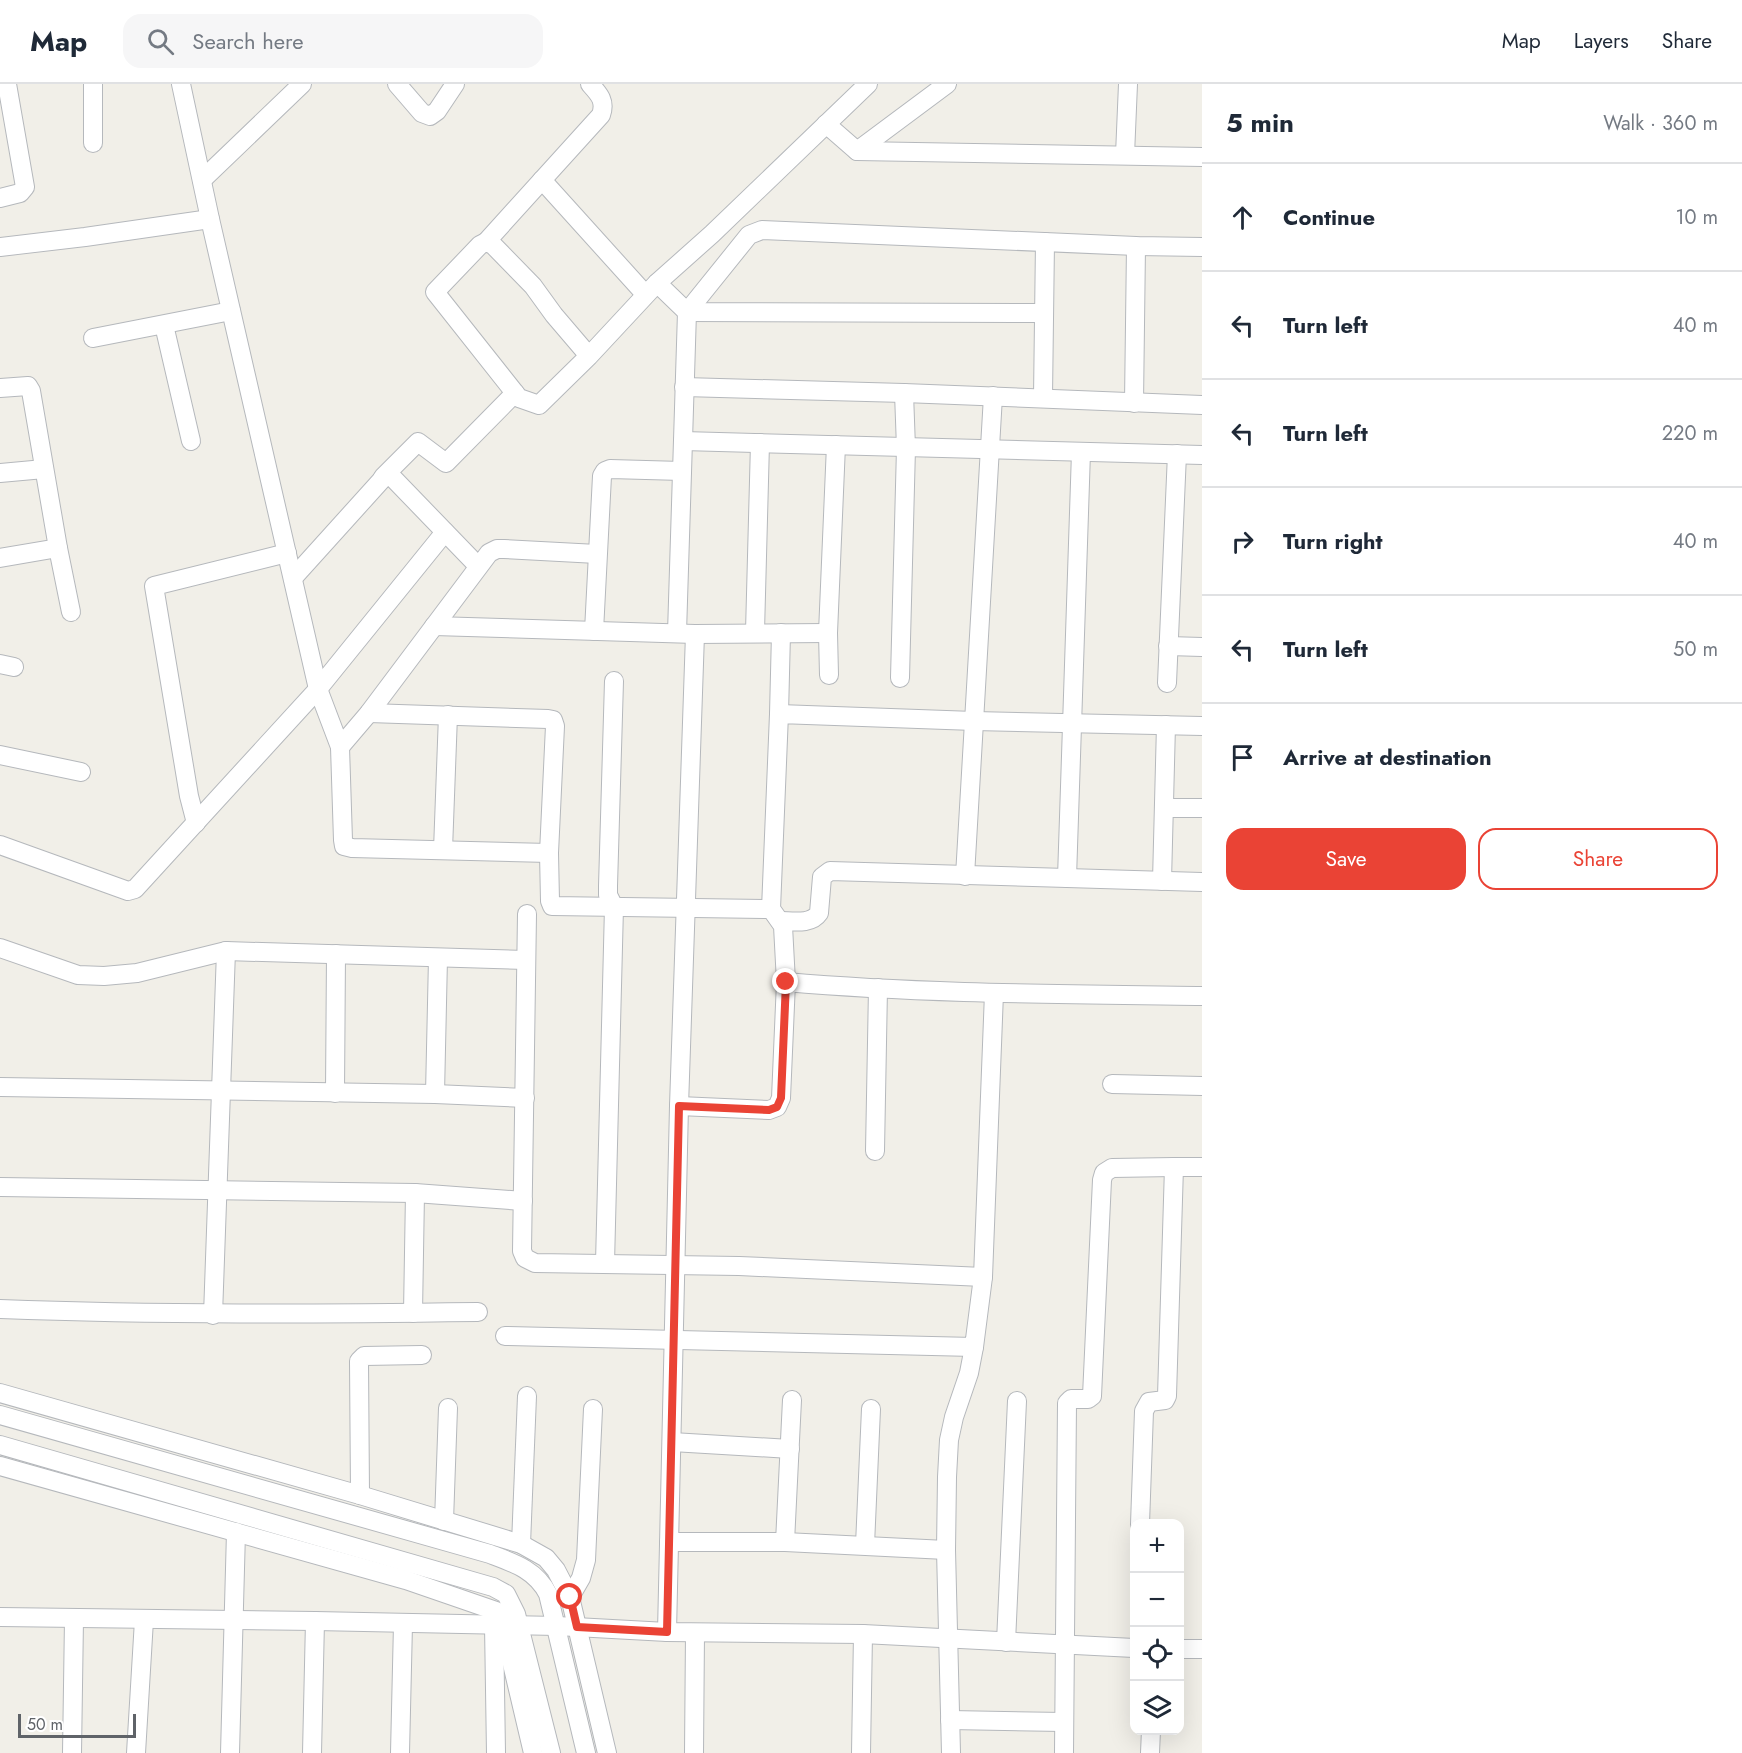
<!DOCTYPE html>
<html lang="en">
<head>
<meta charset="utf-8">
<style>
	:root { --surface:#fff; --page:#f6f6f7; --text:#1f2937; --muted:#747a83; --line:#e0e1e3; --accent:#ea4335 }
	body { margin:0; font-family:Jost,sans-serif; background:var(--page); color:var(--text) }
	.controls { position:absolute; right:18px; bottom:18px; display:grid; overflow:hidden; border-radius:12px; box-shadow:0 6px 24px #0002 }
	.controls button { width:54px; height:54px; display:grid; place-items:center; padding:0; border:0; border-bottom:2px solid var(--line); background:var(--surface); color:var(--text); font:30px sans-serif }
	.scale { position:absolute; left:18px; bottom:15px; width:118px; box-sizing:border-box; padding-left:6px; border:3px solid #5f6368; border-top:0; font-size:16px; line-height:21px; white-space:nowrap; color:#5f6368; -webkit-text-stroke:4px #fff; paint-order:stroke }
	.stop { position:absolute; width:18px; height:18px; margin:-14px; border:4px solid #ea4335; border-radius:50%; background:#fff }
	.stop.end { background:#ea4335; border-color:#fff; box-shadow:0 2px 6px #0008 }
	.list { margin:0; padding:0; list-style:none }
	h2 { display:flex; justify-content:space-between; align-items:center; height:78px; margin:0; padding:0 24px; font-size:26px }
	h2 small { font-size:20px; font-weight:400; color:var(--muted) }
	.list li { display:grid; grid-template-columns:39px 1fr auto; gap:18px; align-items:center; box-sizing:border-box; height:108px; padding:0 24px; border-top:2px solid var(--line) }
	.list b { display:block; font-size:22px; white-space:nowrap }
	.list em { font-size:20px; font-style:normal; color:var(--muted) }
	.actions { display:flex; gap:12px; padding:18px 24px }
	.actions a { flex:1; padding:14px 0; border:2px solid var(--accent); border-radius:18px; text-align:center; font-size:21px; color:var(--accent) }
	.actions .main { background:var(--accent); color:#fff }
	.icon { flex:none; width:33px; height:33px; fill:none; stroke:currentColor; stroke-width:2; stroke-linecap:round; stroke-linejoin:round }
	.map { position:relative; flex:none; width:1202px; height:1669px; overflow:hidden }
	header { display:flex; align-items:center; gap:36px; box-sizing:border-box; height:84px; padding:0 30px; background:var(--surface); border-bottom:2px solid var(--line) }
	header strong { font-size:28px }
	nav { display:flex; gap:33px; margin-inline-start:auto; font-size:21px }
	.search { width:420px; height:54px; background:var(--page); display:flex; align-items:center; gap:15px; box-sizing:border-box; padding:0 21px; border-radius:18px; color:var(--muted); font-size:22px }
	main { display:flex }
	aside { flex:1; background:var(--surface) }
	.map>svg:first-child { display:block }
</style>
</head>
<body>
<header>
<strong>Map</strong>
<div class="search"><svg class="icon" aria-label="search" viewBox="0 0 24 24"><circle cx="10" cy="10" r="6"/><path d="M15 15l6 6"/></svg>Search here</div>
<nav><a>Map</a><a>Layers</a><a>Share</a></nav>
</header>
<main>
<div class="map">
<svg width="1202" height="1669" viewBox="0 0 1202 1669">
	<rect width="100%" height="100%" fill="#f1efe8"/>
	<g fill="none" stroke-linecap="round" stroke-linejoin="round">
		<defs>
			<g id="minor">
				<polyline points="181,0 210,135 318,605 340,663 369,629 489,469 497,465 504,465 597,470"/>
				<polyline points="397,0 422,29 430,32 437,27 455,0"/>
				<polyline points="826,40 857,67 1202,73"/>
				<polyline points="93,59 93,0"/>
				<polyline points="857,67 947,0"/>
				<polyline points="1125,71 1128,0"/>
				<polyline points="202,96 302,0"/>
				<polyline points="542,96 645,210"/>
				<polyline points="0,114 20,109 25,103 7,0"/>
				<path d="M486,158L601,31C606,17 599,10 590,0"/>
				<polyline points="0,163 85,153 210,135"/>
				<polyline points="657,199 687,228 1044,229"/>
				<polyline points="164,241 191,357"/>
				<polyline points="93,254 231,227"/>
				<polyline points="589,272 554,231 533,202 493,161 486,158 480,161 435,208 519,314 539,321 589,272 657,199 712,150 868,0"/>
				<polyline points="684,303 904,309 1202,321"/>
				<polyline points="0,304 28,302 31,307 58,464 0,474"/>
				<polyline points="1043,313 1045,158"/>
				<polyline points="1134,319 1136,162"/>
				<polyline points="683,357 1202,371"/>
				<polyline points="0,389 44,385"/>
				<polyline points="383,393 418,358 446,379 515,309"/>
				<polyline points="58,464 71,528"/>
				<polyline points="293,494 386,391 392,393 478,482"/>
				<polyline points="434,542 695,550 828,549"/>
				<polyline points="594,547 602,392 605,387 610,385 682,387"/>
				<polyline points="755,548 760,359"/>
				<polyline points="677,549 687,228 749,151 762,146 1136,162 1202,163"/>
				<polyline points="1168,562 1202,563"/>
				<polyline points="0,580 14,583"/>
				<polyline points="829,591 828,549 836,361"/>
				<polyline points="900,594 906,364 904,309"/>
				<polyline points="1167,599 1177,370"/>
				<polyline points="369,629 548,635 553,636 555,642 549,769 550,817 552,822 771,825"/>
				<polyline points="779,630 781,549"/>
				<polyline points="340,663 343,756 344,762 352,764 549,769"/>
				<polyline points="0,671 81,688"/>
				<polyline points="1164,724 1202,724"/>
				<polyline points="196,739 189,712 154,502 287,469"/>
				<polyline points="0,761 128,807 135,805 318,605 445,448"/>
				<polyline points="443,766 448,631"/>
				<polyline points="965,792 993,312"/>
				<polyline points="1067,794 1081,368"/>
				<polyline points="1162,797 1166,641"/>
				<polyline points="527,830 522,1167 525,1174 535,1179 739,1182 983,1193"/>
				<path d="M780,837C792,837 811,841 819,829L822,793L830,787L1202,798"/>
				<polyline points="0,864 78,891 104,892 137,889 226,867 526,876"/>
				<polyline points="786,898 783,842 771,825 779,630 974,637 1202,642"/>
				<polyline points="1112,1000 1202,1002"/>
				<polyline points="0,1003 435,1010 525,1014"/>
				<polyline points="335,1009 336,870"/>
				<polyline points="435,1010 438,874"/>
				<path d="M679,1022L769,1026L777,1023L781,1014L786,898C924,910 1063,910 1202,912"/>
				<polyline points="875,1067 878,904"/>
				<polyline points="0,1103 415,1109 523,1117"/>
				<polyline points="605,1179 614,823 608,811 608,802 614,597"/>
				<path d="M0,1225C160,1231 319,1230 478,1228"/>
				<polyline points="413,1229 415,1109"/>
				<polyline points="213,1231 226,867"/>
				<polyline points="505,1252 974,1263 983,1193 994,909"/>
				<polyline points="0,1309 360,1411 521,1460 546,1474 556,1486 570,1513 607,1669"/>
				<path d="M0,1331L490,1470C514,1479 536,1486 548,1510L586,1669"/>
				<polyline points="672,1358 790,1365"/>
				<polyline points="0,1361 493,1503 506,1510 516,1530 551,1669"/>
				<polyline points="0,1382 406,1496 496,1527 501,1533 533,1669"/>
				<polyline points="360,1411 359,1277 364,1272 422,1271"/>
				<polyline points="444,1437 448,1324"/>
				<polyline points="1140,1440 1144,1327 1149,1318 1165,1316 1167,1312 1174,1083 1202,1083"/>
				<polyline points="669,1458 785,1458 946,1466"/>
				<polyline points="785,1458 792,1316"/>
				<polyline points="521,1460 527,1312"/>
				<polyline points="865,1461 871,1325"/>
				<polyline points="570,1513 581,1494 586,1476 593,1325"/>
				<polyline points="0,1533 315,1537 557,1542 667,1548 863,1550 1134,1564"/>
				<polyline points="494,1541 496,1669"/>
				<polyline points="667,1548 679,1022 695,550"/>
				<polyline points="1006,1558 1017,1317"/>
				<polyline points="1180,1565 1202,1565"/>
				<polyline points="950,1636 1064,1638"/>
				<polyline points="72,1669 74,1535"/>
				<polyline points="136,1669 144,1536"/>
				<polyline points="230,1669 236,1448"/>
				<polyline points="312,1669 315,1537"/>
				<polyline points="400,1669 403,1540"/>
				<polyline points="694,1669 695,1549"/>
				<polyline points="861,1669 863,1550"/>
				<polyline points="951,1669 946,1466 947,1393 949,1356 954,1333 969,1289 974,1263"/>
				<polyline points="1064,1669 1067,1319 1071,1315 1088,1315 1092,1312 1102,1096 1104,1089 1112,1084 1174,1083"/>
				<polyline points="1150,1669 1151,1646"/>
			</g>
		</defs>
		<use href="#minor" stroke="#b5b8bc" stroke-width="20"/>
		<use href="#minor" stroke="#fff" stroke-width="18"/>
	</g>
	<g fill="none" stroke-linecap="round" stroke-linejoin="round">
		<polyline stroke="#ea4335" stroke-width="8" points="570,1513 577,1543 667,1548 679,1022 769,1026 777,1023 781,1014 786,898"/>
	</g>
</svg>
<div class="controls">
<button>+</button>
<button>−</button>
<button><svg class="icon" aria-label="locate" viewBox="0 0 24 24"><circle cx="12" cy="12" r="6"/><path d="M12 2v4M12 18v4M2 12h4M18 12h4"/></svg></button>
<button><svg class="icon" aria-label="layers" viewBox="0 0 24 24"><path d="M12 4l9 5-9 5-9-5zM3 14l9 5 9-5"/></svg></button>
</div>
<div class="scale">50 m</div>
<div class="stop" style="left:570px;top:1513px"></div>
<div class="stop end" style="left:786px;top:898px"></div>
</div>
<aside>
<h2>5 min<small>Walk · 360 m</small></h2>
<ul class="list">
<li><svg class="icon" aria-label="ahead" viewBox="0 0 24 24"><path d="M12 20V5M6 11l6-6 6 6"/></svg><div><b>Continue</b></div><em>10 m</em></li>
<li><svg class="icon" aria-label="left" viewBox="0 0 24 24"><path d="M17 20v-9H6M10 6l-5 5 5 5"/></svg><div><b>Turn left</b></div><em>40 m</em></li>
<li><svg class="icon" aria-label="left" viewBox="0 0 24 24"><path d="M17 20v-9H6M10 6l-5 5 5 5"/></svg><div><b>Turn left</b></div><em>220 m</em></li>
<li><svg class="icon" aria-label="right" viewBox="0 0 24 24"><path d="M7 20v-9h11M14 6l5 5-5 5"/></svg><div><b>Turn right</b></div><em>40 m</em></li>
<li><svg class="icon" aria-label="left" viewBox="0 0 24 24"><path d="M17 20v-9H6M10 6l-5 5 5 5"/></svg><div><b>Turn left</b></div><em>50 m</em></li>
<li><svg class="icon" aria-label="arrive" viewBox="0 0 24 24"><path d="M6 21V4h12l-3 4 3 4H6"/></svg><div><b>Arrive at destination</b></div></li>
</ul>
<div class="actions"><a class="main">Save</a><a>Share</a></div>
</aside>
</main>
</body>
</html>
